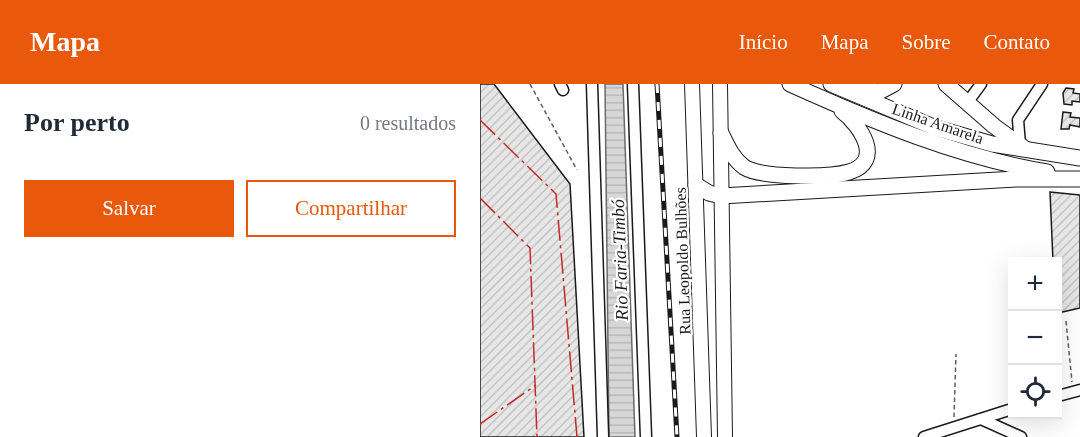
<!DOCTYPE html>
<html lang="pt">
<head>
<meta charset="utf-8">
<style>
	:root { --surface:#fff; --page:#f6f6f7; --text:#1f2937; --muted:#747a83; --line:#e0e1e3; --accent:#ea580c }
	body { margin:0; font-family:Georgia,serif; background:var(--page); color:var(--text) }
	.controls { position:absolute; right:18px; bottom:18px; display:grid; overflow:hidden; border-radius:0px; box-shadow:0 6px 24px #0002 }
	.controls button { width:54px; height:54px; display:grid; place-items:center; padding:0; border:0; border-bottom:2px solid var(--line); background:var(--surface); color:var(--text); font:30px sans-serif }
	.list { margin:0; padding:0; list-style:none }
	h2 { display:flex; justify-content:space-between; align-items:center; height:78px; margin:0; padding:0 24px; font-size:26px }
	h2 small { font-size:20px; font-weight:400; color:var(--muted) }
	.actions { display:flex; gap:12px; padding:18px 24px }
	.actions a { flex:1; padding:14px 0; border:2px solid var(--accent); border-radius:0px; text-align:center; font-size:21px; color:var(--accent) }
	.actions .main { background:var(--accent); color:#fff }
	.icon { flex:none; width:33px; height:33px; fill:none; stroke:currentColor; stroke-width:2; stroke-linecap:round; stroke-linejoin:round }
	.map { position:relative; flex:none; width:600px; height:353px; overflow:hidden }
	header { display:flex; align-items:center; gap:36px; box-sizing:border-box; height:84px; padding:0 30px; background:var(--accent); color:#fff }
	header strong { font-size:28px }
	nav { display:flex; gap:33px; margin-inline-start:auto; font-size:21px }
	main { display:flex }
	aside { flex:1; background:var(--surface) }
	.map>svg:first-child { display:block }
</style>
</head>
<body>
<header>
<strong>Mapa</strong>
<nav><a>Início</a><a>Mapa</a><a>Sobre</a><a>Contato</a></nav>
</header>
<main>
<aside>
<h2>Por perto<small>0 resultados</small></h2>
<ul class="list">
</ul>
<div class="actions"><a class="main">Salvar</a><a>Compartilhar</a></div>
</aside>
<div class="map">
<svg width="600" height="353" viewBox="0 0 600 353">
	<defs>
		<pattern id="water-rules" width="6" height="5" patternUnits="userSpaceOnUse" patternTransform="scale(1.5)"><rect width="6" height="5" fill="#d7d7d7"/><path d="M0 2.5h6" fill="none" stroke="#b8b8b8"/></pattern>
		<pattern id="building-hatch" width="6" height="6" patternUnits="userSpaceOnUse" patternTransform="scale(1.5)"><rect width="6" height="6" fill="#e6e6e6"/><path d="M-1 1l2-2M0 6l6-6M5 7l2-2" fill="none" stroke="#c5c5c5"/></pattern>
	</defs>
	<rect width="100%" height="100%" fill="#fff"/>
	<polygon fill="url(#water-rules)" stroke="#6a6a6a" stroke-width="1.5" points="125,0 143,0 155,353 129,353"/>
	<g fill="url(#building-hatch)" stroke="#1a1a1a" stroke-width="1.5">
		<polygon points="0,0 14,0 90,100 104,353 0,353"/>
		<polygon points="586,4 594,5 593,9 600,10 600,18 592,17 592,21 584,20 583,9"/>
		<polygon points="583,28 591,29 590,33 600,34 600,43 590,41 589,45 581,45"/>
		<polygon points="570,108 600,111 600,224 578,229 578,177 573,177"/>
	</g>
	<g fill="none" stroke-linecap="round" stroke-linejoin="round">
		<defs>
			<g id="minor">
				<polyline points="80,0 83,6"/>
				<polyline points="112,0 123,353"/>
				<polyline points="153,0 166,353"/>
				<polyline points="487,19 501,0"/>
				<polyline points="540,61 538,36 562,0"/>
				<polyline points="578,312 600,306"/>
				<polyline points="501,335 541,353"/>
				<polyline points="444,353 532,325"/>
			</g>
			<g id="major">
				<polyline points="212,0 224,353"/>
				<polyline points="240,0 245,353"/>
			</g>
			<g id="highway">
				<path d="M310,0C392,37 478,73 567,88"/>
				<polyline points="351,0 456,44 512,60 600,74"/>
				<polyline points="466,0 514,42 544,64"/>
				<polyline points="375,5 399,8 414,0"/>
				<path d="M241,49C247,61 252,74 264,83C281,94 349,94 369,88C405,77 380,41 362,27"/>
				<polyline points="216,101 229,109 241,112 536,95 600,95"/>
			</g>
		</defs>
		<use href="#minor" stroke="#1a1a1a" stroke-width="13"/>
		<use href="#major" stroke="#1a1a1a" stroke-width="16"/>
		<use href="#highway" stroke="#1a1a1a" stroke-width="17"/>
		<g stroke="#5f5f5f" stroke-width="1.5" stroke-dasharray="4.5 3" stroke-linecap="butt">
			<polyline points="50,0 97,86"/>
			<polyline points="586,237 592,298"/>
			<polyline points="474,333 476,270"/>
		</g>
		<use href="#minor" stroke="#fff" stroke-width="10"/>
		<use href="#major" stroke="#fff" stroke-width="14"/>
		<use href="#highway" stroke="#fff" stroke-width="15"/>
		<defs>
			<polyline id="rail" points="177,0 197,353"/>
		</defs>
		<use href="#rail" stroke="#1a1a1a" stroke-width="5"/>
		<use href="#rail" stroke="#fff" stroke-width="3" stroke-dasharray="9" stroke-linecap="butt"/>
		<g stroke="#c62828" stroke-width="1.5" stroke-dasharray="21 4.5 3 4.5" stroke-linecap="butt">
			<polyline points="0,36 76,110 97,353"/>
			<polyline points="0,114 50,164 57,353"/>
			<polyline points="0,340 56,301"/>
		</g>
	</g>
	<g text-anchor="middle" stroke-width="4.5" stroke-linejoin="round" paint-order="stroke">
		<g font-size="16" fill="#1a1a1a" stroke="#fff">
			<text transform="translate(458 39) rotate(19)" y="6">Linha Amarela</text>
			<text transform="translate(202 177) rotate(-92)" y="6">Rua Leopoldo Bulhões</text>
		</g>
		<g font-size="18" font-style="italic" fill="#1a1a1a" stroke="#fff">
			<text transform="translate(140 176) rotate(-92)" y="6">Rio Faria-Timbó</text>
		</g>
	</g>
</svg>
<div class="controls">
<button>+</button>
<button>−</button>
<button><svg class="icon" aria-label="locate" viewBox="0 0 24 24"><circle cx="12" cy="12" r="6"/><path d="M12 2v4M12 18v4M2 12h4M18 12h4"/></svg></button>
</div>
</div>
</main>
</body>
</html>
